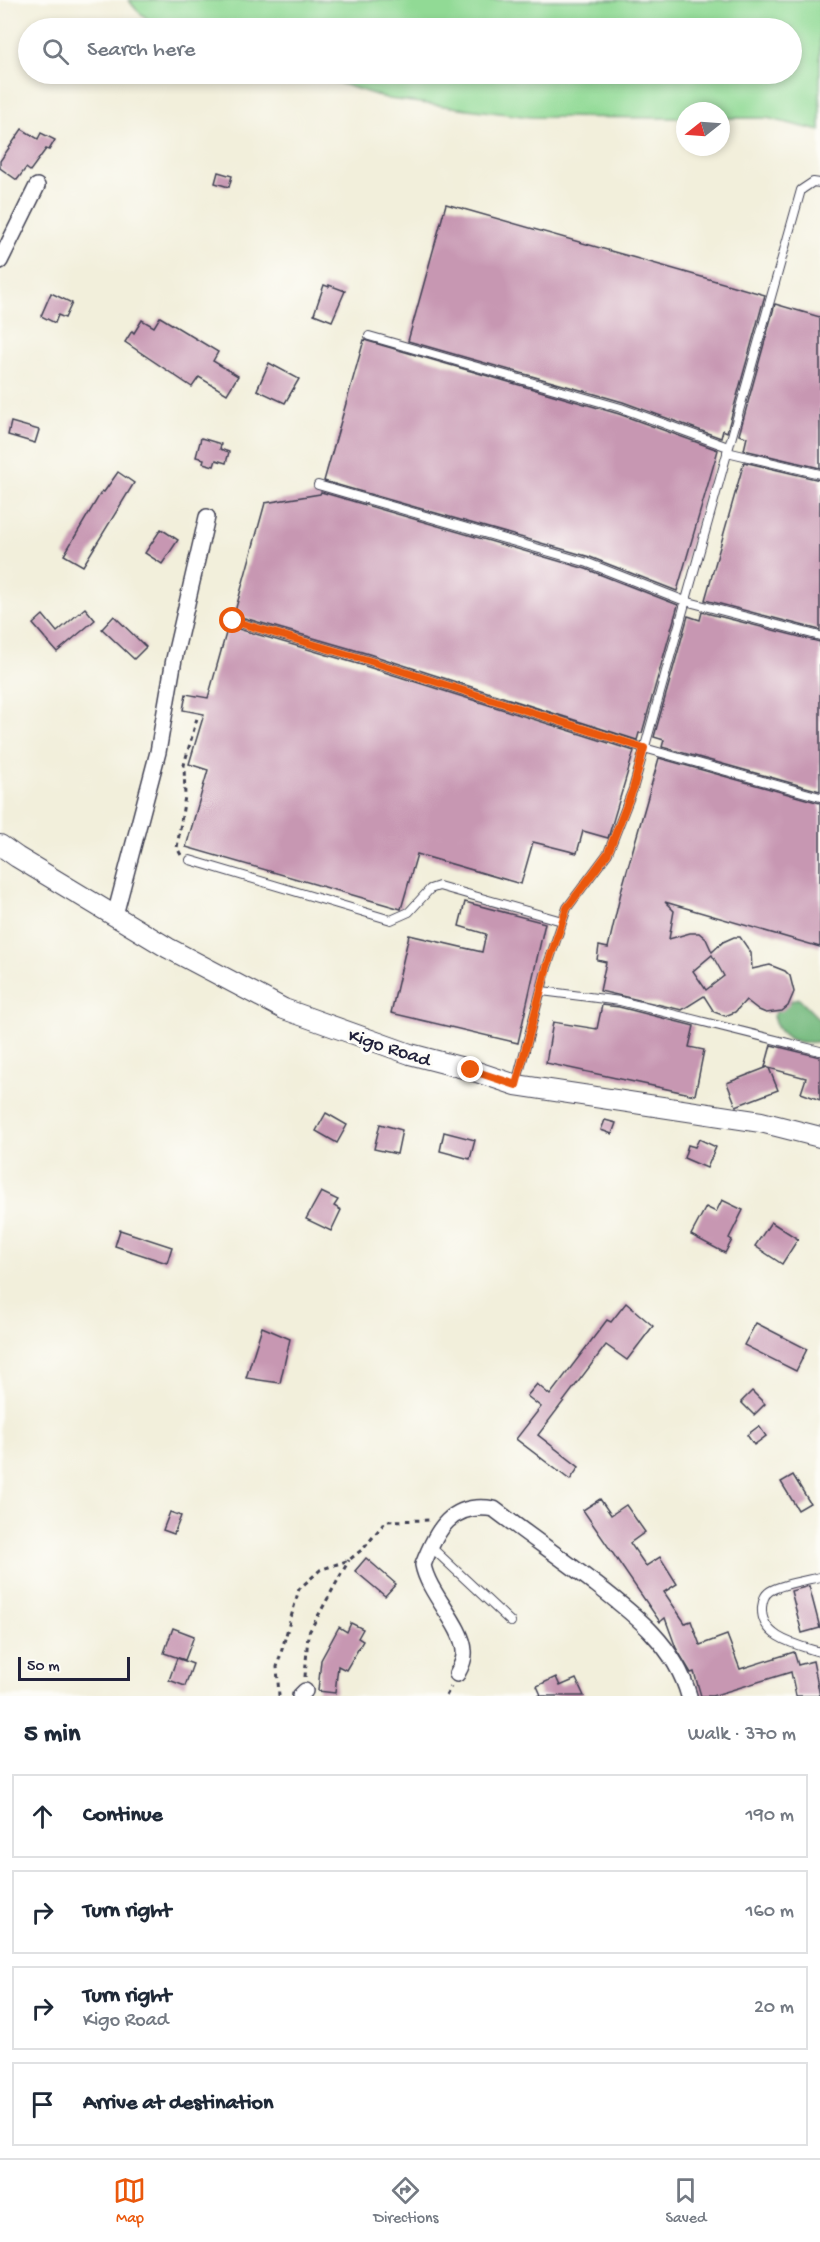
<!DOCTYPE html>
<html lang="en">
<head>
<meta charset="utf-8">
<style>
	:root { --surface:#fff; --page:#f2f2f3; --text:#1f2937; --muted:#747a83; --line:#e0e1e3; --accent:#ea580c }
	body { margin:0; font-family:"Gochi Hand",sans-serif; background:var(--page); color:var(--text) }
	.compass { position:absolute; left:676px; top:102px; width:54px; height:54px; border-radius:50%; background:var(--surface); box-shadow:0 3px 9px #0003; rotate:253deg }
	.scale { position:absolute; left:18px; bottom:15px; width:112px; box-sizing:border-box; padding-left:6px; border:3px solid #22223b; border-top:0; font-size:16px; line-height:21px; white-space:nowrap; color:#22223b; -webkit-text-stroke:4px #fdfcf7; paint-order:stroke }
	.stop { position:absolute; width:18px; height:18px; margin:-14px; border:4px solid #ea580c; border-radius:50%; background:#fff }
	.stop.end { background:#ea580c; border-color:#fff; box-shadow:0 2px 6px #0008 }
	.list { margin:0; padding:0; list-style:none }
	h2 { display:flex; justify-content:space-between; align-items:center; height:78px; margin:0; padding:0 24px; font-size:26px }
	h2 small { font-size:20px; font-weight:400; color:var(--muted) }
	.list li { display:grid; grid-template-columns:39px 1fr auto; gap:18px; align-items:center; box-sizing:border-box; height:84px; margin:0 12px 12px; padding:0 12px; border:2px solid var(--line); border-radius:0px }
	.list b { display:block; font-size:22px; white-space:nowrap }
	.list p { margin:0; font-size:20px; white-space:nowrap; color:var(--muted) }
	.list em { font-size:20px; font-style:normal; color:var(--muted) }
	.icon { flex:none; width:33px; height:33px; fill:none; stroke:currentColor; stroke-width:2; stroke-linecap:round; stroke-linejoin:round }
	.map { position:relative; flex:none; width:820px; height:1696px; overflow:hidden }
	.search { position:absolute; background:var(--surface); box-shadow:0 3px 9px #0003; left:18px; right:18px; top:18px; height:66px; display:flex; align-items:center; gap:15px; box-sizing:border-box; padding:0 21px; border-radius:33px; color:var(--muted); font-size:22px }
	.sheet { height:462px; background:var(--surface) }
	nav { display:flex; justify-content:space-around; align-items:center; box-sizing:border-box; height:84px; border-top:2px solid var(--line); background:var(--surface); font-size:16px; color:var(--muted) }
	nav a { display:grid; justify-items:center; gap:3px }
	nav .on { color:var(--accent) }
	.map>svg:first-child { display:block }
</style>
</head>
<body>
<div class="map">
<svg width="820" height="1696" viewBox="0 0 820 1696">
	<rect width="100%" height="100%" fill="#fdfcf7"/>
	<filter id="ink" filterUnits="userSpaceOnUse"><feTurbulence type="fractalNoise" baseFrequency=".0167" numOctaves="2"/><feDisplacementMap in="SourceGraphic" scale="12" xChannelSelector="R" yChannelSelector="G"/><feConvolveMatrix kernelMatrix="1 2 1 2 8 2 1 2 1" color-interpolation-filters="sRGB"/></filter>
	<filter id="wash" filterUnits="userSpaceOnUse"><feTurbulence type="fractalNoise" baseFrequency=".008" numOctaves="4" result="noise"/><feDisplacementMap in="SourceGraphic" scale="24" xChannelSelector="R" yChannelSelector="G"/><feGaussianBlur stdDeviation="1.35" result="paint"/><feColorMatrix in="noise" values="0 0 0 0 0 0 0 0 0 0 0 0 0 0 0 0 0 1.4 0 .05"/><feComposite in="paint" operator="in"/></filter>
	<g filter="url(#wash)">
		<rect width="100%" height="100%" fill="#f2efdb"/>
		<path fill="#91da95" stroke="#5a7e68" stroke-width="1.5" d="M129,0H820V131L767,118H721V111H685V118L531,117L389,99L310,74H792V28H170C153,23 139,16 129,0Z"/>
		<path fill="#74ba7e" stroke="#4b6e5c" stroke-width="1.5" d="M798,998L820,1020V1041C800,1046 778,1039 773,1016L782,1005Z"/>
		<g id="blocks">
			<g fill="#c797b2" fill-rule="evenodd">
				<polygon points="22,129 38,139 41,133 55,140 49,150 46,149 30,171 26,168 17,180 0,168 0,161"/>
				<polygon points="218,172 232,176 229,187 215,183"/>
				<polygon points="446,204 765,295 727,432 723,430 721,438 623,402 408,341"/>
				<polygon points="324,285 329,287 329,285 345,291 332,321 314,314"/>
				<polygon points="51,293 72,303 65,318 58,315 55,323 41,316"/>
				<polygon points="775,304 820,317 820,468 744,450 747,437 739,435"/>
				<polygon points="160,317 218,352 213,361 238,376 227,394 199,377 192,387 125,342 132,331 134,333 142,320 154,327"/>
				<polygon points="364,340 619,414 718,450 677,591 590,557 324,481"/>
				<polygon points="269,363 299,379 285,403 257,390"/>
				<polygon points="11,422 39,430 35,443 8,435"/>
				<polygon points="201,438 221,444 220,449 229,452 226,463 216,460 214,466 203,463 204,459 196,457"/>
				<polygon points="744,462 820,480 820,630 705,600"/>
				<polygon points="118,472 134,483 83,566 64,555 102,491 104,492"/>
				<polygon points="321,492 586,569 678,605 642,733 639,733 637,740 369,654 234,615 265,503 320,494"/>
				<polygon points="161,529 178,540 162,564 145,553"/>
				<polygon points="85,608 95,620 57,652 33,624 43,615 57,632"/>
				<polygon points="702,612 820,642 820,791 662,747 664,740 654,737 688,616 700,620"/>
				<polygon points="114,616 146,647 134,659 102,629"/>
				<polygon points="228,626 365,666 634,751 608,838 583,831 577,853 533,842 521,884 417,854 401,909 186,847 208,770 189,764 204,714 183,710 186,694 208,698"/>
				<path d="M659,758L820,803V947L665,902L674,911L669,939L690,933H699L706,939L712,952L723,942L734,937H740L751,953L752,969L770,965L785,971L790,976L794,992L788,1006L782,1011L766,1013L759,1010L746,1000L735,1012L725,1016L714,1012L704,996L682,1010L600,991L606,962L597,960L599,946L608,948L622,888ZM712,955L724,976L706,990L693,971Z"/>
				<polygon points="465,902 545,923 518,1043 391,1013 409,935 482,952 486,934 459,926"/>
				<polygon points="602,1005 619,1007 694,1026 689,1047 704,1050 695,1095 546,1063 553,1022 597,1029"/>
				<polygon points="771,1045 820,1057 820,1100 801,1093 806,1078 769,1068 778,1090 736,1106 727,1083 768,1067 765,1067"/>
				<polygon points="326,1113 347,1125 337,1143 316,1131"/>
				<polygon points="605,1120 616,1123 612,1134 601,1130"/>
				<polygon points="380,1124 402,1130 397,1154 374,1149"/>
				<polygon points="444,1132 475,1140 470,1159 440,1151"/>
				<polygon points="699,1139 716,1147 707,1168 684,1158 688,1145 695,1147"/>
				<polygon points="321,1192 338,1200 334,1206 341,1210 331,1231 306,1219"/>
				<polygon points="722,1200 743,1210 729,1238 732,1240 725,1253 691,1235 706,1207 716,1212"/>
				<polygon points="771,1222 798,1239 782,1264 755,1246"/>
				<polygon points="120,1230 172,1247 167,1263 115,1246"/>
				<polygon points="626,1303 653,1326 627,1360 606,1345 538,1435 579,1467 570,1480 516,1439 541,1407 527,1396 537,1384 550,1395 607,1320 611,1322"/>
				<polygon points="756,1323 807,1349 796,1371 744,1345"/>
				<polygon points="262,1327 290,1339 280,1383 246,1378"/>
				<polygon points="752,1391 765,1404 754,1415 741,1402"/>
				<polygon points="759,1426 766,1436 754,1445 747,1435"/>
				<polygon points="793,1475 810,1503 798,1510 781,1482"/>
				<polygon points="600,1499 611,1515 626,1505 645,1532 630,1543 646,1566 660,1557 677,1584 664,1592 685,1623 691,1621 700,1645 727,1635 740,1669 794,1652 798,1665 813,1661 820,1696 796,1696 791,1672 712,1696 701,1696 694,1672 691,1673 676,1648 665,1618 660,1622 583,1510"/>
				<polygon points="170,1512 181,1516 174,1534 163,1530"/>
				<polygon points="366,1558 396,1584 385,1596 355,1571"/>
				<polygon points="809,1586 820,1628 802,1633 791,1591"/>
				<polygon points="351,1623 363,1629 358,1638 363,1641 346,1670 338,1666 335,1693 318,1691 321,1660 339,1627 347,1632"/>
				<polygon points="173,1628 194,1636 185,1660 164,1653"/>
				<polygon points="177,1658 193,1664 185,1686 169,1680"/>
				<polygon points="556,1677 560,1686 576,1679 584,1696 538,1696 541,1695 537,1686"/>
			</g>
		</g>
	</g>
	<g filter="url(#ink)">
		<use href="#blocks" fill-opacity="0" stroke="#414153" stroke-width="1.5"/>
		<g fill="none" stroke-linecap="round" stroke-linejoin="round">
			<defs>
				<g id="service">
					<polyline points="369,336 621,408 728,447"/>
					<polyline points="727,452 820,474"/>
					<polyline points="318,485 588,563 685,601 820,636"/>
					<polyline points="233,621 367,660 644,748 820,797"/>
					<polyline points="190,860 391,920 409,912 430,889 439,886 562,921"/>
					<polyline points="542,991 620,1001 820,1051"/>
					<polyline points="516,1084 547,967 567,908 608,853 633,789 801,190 813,182 820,183"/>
					<polyline points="430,1546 511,1622"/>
					<path d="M820,1577C807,1580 781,1584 770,1591C764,1595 763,1600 762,1607C760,1638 797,1645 820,1652"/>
				</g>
				<g id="minor">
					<polyline points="0,261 37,186"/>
					<polyline points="115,915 158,752 174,659 207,517"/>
					<path d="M457,1674C461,1667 465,1659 464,1651C463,1626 428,1593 423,1565C436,1531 451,1501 494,1509C527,1534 561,1558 594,1583C634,1614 675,1645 689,1696"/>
					<polyline points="300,1696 305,1691"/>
				</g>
				<polyline id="tertiary" points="0,845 17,857 168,948 284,1009 410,1054 471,1070 516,1085 761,1122 820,1137"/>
			</defs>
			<use href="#service" stroke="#414153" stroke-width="10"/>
			<use href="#minor" stroke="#414153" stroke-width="18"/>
			<use href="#tertiary" stroke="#414153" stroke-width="22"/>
			<g stroke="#414153" stroke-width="3" stroke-dasharray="4.5 4.5" stroke-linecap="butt">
				<polyline points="181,855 177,848 185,796 184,765 197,718"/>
				<polyline points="305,1677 308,1634 349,1560"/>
				<polyline points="279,1696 277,1667 299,1589 320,1570 349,1560 364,1548 386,1521 431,1520"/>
				<polyline points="446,1696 451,1687"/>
			</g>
			<use href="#service" stroke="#fff" stroke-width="8"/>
			<use href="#minor" stroke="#fff" stroke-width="15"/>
			<use href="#tertiary" stroke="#fff" stroke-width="20"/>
		</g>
	</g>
	<g fill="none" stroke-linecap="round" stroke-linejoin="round" filter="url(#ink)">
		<polyline stroke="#ea580c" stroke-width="8" points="233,621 367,660 644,748 633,789 608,853 567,908 547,967 516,1085 471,1070"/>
	</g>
	<g text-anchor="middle" stroke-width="6" stroke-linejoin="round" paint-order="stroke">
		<g font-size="20" fill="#22223b" stroke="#fdfcf7">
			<text transform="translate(390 1046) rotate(18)" y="7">Kigo Road</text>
		</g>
	</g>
</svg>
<svg class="compass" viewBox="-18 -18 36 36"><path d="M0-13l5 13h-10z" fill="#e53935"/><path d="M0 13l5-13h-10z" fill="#747a83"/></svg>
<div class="scale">50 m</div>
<div class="stop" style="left:233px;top:621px"></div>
<div class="stop end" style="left:471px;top:1070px"></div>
<div class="search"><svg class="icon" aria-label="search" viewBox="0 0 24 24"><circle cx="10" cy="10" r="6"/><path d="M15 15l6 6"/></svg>Search here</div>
</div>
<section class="sheet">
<h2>5 min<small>Walk · 370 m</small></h2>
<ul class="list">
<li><svg class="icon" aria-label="ahead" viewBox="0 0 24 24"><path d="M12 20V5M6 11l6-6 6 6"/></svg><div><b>Continue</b></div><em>190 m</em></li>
<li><svg class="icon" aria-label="right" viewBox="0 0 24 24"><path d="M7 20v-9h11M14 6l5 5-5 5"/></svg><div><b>Turn right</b></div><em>160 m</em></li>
<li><svg class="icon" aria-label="right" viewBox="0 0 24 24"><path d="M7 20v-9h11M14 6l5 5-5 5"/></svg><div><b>Turn right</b><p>Kigo Road</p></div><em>20 m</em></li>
<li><svg class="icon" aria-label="arrive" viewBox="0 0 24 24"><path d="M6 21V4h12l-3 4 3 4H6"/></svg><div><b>Arrive at destination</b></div></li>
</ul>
</section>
<nav>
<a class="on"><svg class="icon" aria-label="map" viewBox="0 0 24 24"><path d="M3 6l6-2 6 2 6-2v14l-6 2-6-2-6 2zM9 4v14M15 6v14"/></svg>Map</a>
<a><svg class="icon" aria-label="directions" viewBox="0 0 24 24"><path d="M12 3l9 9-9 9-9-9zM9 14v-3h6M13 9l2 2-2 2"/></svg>Directions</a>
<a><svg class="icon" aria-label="saved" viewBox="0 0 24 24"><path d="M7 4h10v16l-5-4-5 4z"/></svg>Saved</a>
</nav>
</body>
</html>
